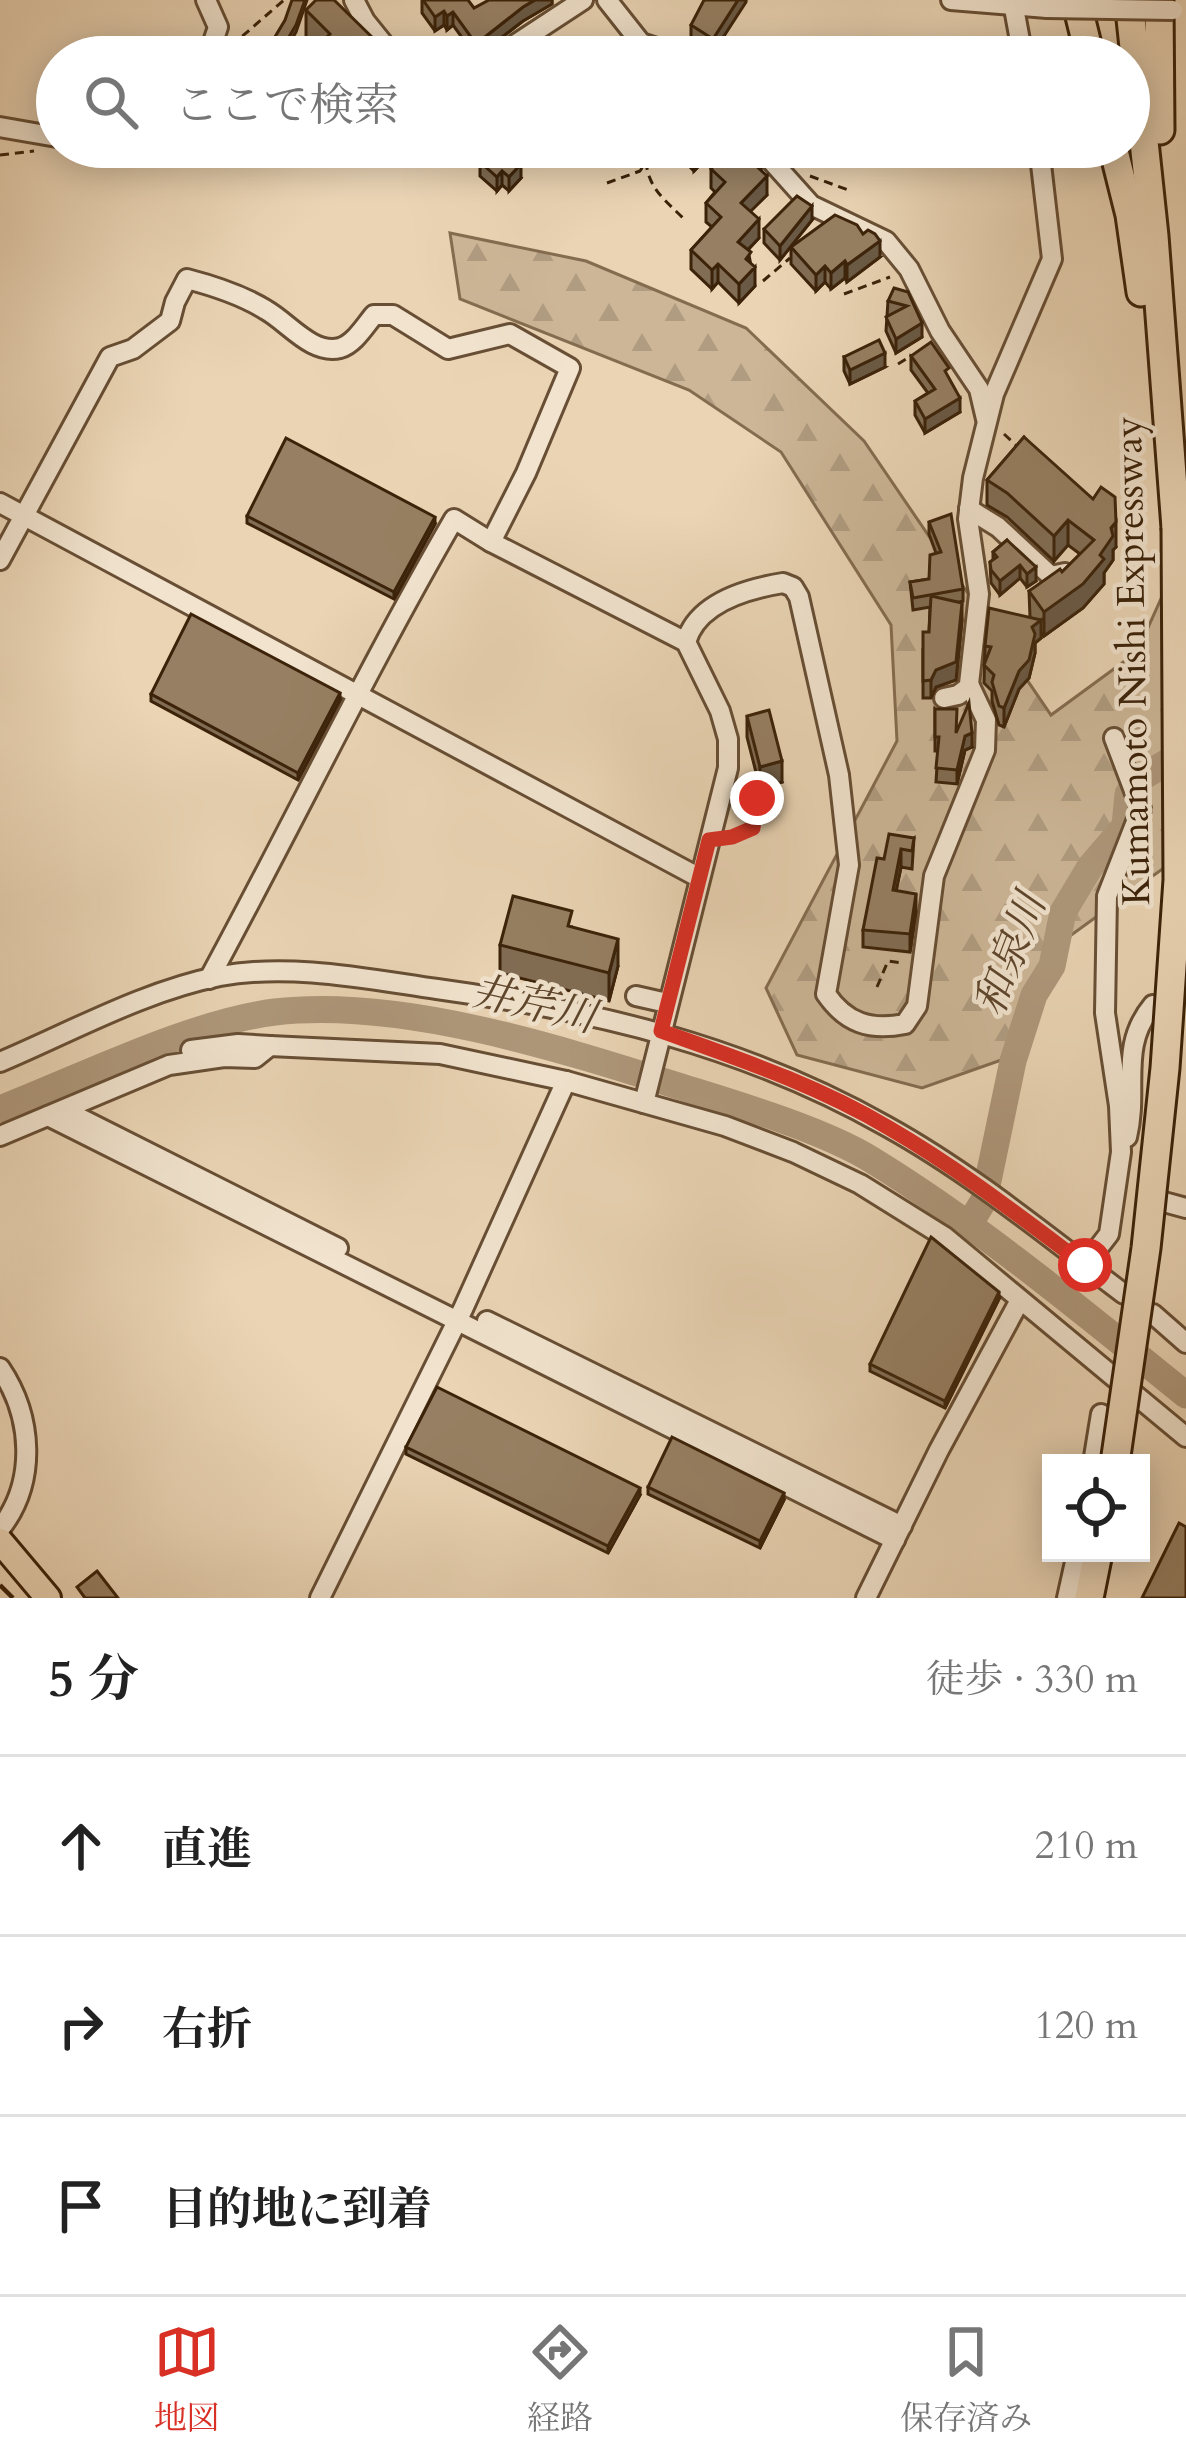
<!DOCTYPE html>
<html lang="ja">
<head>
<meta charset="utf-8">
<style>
	:root { --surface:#fff; --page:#f6f6f6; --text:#222; --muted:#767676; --line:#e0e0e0; --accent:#d93025 }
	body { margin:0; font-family:Cardo,"Noto Serif JP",serif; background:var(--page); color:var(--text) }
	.controls { position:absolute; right:36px; bottom:36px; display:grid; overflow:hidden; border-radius:0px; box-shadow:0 6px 30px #0003 }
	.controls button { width:108px; height:108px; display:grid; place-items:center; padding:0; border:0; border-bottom:3px solid var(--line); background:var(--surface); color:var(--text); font:60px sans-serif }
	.stop { position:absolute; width:36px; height:36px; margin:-27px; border:9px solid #d93025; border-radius:50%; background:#fff }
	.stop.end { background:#d93025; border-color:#fff; box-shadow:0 3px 12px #0008 }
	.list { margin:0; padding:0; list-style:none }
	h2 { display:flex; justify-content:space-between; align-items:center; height:156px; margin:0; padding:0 48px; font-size:51px }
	h2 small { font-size:39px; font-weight:400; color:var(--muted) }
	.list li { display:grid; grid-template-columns:78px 1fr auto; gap:36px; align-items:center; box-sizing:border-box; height:180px; padding:0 48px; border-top:3px solid var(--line) }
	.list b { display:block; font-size:45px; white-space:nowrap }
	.list em { font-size:39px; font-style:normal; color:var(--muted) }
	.icon { flex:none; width:66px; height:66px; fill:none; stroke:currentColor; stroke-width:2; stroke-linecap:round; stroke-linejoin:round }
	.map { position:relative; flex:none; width:1186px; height:1598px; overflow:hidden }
	.search { position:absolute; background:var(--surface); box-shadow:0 6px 30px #0003; left:36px; right:36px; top:36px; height:132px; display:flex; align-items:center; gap:30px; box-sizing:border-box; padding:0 42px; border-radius:66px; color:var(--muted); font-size:45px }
	.sheet { height:696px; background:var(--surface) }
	nav { display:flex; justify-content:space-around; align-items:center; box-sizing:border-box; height:168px; border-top:3px solid var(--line); background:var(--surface); font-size:33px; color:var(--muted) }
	nav a { display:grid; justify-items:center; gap:6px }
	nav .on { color:var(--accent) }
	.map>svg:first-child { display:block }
</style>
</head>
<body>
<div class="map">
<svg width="1186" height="1598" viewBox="0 0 1186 1598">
	<defs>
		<pattern id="forest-firs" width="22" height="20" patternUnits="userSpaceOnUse" patternTransform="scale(3)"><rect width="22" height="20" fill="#ccb697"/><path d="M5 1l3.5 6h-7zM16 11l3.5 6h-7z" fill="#b09c81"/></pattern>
	</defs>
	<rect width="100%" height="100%" fill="#ead4b4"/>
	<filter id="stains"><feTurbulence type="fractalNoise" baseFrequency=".00167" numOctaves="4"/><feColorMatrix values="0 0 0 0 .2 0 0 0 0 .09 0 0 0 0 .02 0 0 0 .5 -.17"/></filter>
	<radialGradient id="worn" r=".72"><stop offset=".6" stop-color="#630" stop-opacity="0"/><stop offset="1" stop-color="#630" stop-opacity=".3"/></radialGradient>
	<polygon fill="url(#forest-firs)" stroke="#846c50" stroke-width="3" points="450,233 586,261 746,328 864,441 1051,715 1137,652 1186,543 1186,852 1045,954 1007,1058 922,1088 797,1055 766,988 897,741 891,625 781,452 689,390 460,299"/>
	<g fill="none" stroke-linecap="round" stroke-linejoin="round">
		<g stroke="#ae977a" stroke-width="27">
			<path d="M0,1109C80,1078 192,1022 275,1012C406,997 570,1052 694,1091C746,1107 827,1132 872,1160C984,1229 1084,1313 1186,1395"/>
			<polyline points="969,1225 984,1200 1013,1061 1034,995 1052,966 1063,912 1090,867 1125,826 1128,794 1139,779 1186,751"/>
		</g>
		<defs>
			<g id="minor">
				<polyline points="206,0 218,27 208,57"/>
				<polyline points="354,0 365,21 394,57"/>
				<polyline points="607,0 641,43 683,57"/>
				<polyline points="951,0 1047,8"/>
				<polyline points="1014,8 1023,57"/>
				<polyline points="496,57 583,0"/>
				<polyline points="0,127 57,137"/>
				<polyline points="759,147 811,205 886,241 909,269 940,331 979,389 986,419"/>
				<polyline points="0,503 698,877"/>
				<polyline points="969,509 998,527 1051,576 1065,573"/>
				<path d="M0,560L110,357L133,349L170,321L175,302L187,279C214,286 242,295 266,310C289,323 312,355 340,348C354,344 364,327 374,315H393L448,349L510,334L570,368L526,473L491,542"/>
				<path d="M686,642C697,603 746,589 783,583L793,587L799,597L839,775L849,865L826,994C846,1023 870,1031 905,1024L917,1006L934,876L985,750L986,720L969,684L979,594L968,519L973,478L994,394L1052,259L1039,147"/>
				<polyline points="944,698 958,695 970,686"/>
				<path d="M209,979C292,826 367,669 454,519L491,542L686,642L720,711L728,739V768L644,1103"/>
				<polyline points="636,996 667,1003"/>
				<polyline points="191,1050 238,1044 270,1046"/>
				<path d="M0,1062C71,1032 144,991 220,976C291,963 367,979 437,989C597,1011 744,1046 886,1126C971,1173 1047,1236 1124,1294"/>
				<polyline points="64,1110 338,1248"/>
				<polyline points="48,1116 895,1540"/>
				<polyline points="0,1136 169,1065 224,1057 255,1058 270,1046 440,1054 566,1081"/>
				<path d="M1127,1137C1139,1088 1118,1047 1153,1005"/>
				<polyline points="1164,1202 1186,1208"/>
				<polyline points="1085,1265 1109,1234 1121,1152 1119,1106 1105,1013 1107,896 1141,809 1114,738"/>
				<polyline points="1153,1314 1186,1343"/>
				<polyline points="487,1321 902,1526"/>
				<path d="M0,1368C33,1417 37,1482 0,1529"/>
				<polyline points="1093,1463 1101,1414"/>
				<polyline points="320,1598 463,1309 566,1081 725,1126 793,1152 860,1184 945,1237 1186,1437"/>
				<polyline points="866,1598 939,1450 1020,1300"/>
				<polyline points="1067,1598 1077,1553"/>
			</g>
			<polyline id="major" points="0,1541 48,1598"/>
			<g id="highway">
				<polyline points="1076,0 1090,57"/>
				<polyline points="1129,0 1154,236 1176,528"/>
				<polyline points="1159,0 1160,130"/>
				<polyline points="1113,147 1130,215 1141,292"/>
				<polyline points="1089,1598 1098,1553"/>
			</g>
		</defs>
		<use href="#minor" stroke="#674e34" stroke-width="24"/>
		<use href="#major" stroke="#3b2209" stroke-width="30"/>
		<use href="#highway" stroke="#3b2209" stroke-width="33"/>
		<g stroke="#3b2209" stroke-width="3" stroke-dasharray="9 6" stroke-linecap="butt">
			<polyline points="231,46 284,0"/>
			<polyline points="0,155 34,151"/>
			<path d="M646,161C648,188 665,200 683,218"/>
			<polyline points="810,176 851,191"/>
			<polyline points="607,183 640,171 656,147"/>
			<polyline points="763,281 790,258"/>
			<polyline points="844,294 890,277"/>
			<polyline points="898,364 911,356"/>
			<polyline points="1004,434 1019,448"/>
			<polyline points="729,837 753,828 757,798 743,788"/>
			<polyline points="877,987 888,961 903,963"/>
		</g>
		<use href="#minor" stroke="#f1e3ce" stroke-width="18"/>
		<use href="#major" stroke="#ead4b4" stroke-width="24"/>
		<use href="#highway" stroke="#ead4b4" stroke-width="27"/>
		<polyline stroke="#3b2209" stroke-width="4.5" stroke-dasharray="21 21" stroke-linecap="butt" points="0,1585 13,1598"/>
		<defs>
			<polyline id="minor-bridge" points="1047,8 1173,10"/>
			<polyline id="highway-bridge" points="1115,1463 1146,1248 1165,1068 1178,880 1176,528"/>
		</defs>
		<use href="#minor-bridge" stroke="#674e34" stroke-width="24" stroke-linecap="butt"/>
		<use href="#highway-bridge" stroke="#3b2209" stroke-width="33" stroke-linecap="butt"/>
		<use href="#minor-bridge" stroke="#f1e3ce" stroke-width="18"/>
		<use href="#highway-bridge" stroke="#ead4b4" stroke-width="27"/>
	</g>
	<g fill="#816d54" stroke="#3b2209" stroke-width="3">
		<polygon points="422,0 474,8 552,0 552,4 523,21 476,57 453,25 447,30 444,25 435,31 422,13"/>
		<polygon points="746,0 713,53 691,39 691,25"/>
		<polygon points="306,10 377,57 316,48 306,38"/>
		<polygon points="670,147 717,147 694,171"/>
		<polygon points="480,162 521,178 509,191 502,185 497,191 480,176"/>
		<polygon points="711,169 761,170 767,195 750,211 759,238 748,250 755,286 739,303 718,282 712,289 691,269 691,250 712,227 706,222 706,203 715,192 711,188"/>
		<polygon points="812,220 780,260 764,243 764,229"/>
		<polygon points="791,247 880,257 847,282 845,278 831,289 825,282 816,291 791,264"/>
		<polygon points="908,292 922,337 896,353 886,331 888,301"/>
		<polygon points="911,356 949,379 960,412 925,433 915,415 915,401 928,393 911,370"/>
		<polygon points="844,357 885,367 850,384 844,371"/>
		<polygon points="1024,437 1116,547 1113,550 1113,560 1104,573 1104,584 1083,608 1044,636 1041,633 1041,638 1035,643 1035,653 1029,678 1019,689 1004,727 999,725 992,701 992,691 984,683 985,646 1030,617 1029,591 1062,572 1080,554 1068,545 1054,561 1007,517 987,505 987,480"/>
		<polygon points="247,516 435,524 394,599 247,523"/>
		<polygon points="929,522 963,589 963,601 959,602 962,620 956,680 936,687 931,698 923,698 923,649 929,632 930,607 913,610 910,582 929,579 936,553 929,534"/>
		<polygon points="1007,540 1036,581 1027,587 1020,578 1000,595 991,583 990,562 993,560 993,552"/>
		<polygon points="151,694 340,700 298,780 151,701"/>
		<polygon points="935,709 972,747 965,750 957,784 936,782 938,751 935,751"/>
		<polygon points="747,716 782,782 760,788 747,737"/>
		<polygon points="914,838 912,869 901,867 896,890 916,911 910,952 863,947 863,930 884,859"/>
		<polygon points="572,927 618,966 609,1001 500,973 500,945"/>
		<polygon points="999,1299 945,1408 870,1371 870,1364"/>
		<polygon points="406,1447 640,1495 608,1553 406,1454"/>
		<polygon points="648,1487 784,1500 760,1548 648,1494"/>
	</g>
	<g fill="#695945" stroke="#3b2209" stroke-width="3">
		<polygon points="305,0 307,0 296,32 281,57 277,57"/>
		<polygon points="535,0 552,0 552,4 523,21 476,57 476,44 523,7"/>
		<polygon points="738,0 746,0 746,2 713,53 713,39"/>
		<polygon points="444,11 444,25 435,31 435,17"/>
		<polygon points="453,12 453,25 447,30 447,16"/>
		<polygon points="377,42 377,57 362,57"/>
		<polygon points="700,147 717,147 694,171 694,153"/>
		<polygon points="761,151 761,170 751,161"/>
		<polygon points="521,164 521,178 509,191 509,177"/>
		<polygon points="502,171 502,185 497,191 497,177"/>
		<polygon points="767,176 767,195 741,221 741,203"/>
		<polygon points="812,206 812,220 780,260 780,246"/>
		<polygon points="759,219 759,238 738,260 738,242"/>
		<polygon points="880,241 880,257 847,282 847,265"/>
		<polygon points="845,261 845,278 831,289 831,273"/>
		<polygon points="718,264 718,282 712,289 712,270"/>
		<polygon points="825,266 825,282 816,291 816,275"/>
		<polygon points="755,267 755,286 739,303 739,284"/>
		<polygon points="922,323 922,337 896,353 896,339"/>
		<polygon points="885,353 885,367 850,384 850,370"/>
		<polygon points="960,398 960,412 925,433 925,419"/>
		<polygon points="435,517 435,524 394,599 394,592"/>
		<polygon points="1068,520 1068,545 1054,561 1054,536"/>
		<polygon points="1116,522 1116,547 1113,550 1113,560 1104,573 1104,584 1083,608 1044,636 1044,612"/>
		<polygon points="1020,565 1020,578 1000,595 1000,581"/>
		<polygon points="1036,567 1036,581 1027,587 1027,574"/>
		<polygon points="962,603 962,620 956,680 936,687 931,698 931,680"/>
		<polygon points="1041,620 1041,638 1035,643 1035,653 1029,678 1019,689 1004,727 1004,708 1019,671 1032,627"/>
		<polygon points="340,693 340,700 298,780 298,773"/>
		<polygon points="972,733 972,747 965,750 957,784 957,770 965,736"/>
		<polygon points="782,761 782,782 760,788 760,767"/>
		<polygon points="901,849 901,867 893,907 893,890"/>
		<polygon points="916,894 916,911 910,952 910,934"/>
		<polygon points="618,939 618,966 609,1001 609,973"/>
		<polygon points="999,1292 999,1299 945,1408 945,1401"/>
		<polygon points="640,1488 640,1495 608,1553 608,1546"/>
		<polygon points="784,1493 784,1500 760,1548 760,1541"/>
	</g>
	<g fill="#967f62" stroke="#3b2209" stroke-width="3">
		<polygon points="292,0 305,0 296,25 277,57 263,57 285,20"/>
		<polygon points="316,0 334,0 377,42 362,57 307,57 330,34 306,10"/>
		<polygon points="423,0 468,0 474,8 489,0 535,0 523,7 476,44 453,12 447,16 444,11 435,17"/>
		<polygon points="704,0 738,0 713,39 691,25"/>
		<polygon points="147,39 153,57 138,57 133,44"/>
		<polygon points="494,147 503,147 521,164 509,177 502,171 497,177 480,162"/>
		<polygon points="730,147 759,147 761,151 751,161 767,176 741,203 759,219 738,242 751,252 746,259 755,267 739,284 718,264 712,270 691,250 721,217 706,203 725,182 711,169"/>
		<polygon points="797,196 812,206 780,246 764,229"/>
		<polygon points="835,215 857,225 863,234 868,230 875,234 880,241 847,265 845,261 831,273 825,266 816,275 791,247"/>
		<polygon points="894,288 908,292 922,323 896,339 886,317 907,306 888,301"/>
		<polygon points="879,340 885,353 850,370 844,357"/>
		<polygon points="931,342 949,368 945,371 960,398 925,419 915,401 935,389 911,356"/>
		<polygon points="1024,437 1093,499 1101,487 1115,497 1116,522 1111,528 1113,536 1100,555 1104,559 1083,584 1044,612 1029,591 1060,569 1062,572 1094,540 1068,520 1054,536 1007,493 987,480"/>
		<polygon points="286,438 435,517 394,592 247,516"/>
		<polygon points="951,514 963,589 913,598 910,582 929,579 930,555 941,552 929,522"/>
		<polygon points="1007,540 1036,567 1027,574 1020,565 1000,581 991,570 990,562 997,557 993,552"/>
		<polygon points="931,596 962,603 956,662 936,670 931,680 923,681 923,632 929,632"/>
		<polygon points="989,608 1041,620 1032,627 1035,634 1029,660 1019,671 1004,708 999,706 992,682 994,675 984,665 991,647 985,646"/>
		<polygon points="191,614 340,693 298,773 151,694"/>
		<polygon points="969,703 972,733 965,736 957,770 936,768 939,737 935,737 935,709 957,709 956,733"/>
		<polygon points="769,710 782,761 760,767 747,716"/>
		<polygon points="889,834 914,838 912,851 901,849 893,890 916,894 910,934 863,930 877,858 884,859"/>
		<polygon points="513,896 572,911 568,926 618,939 609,973 500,945"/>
		<polygon points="931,1237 999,1292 945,1401 870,1364"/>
		<polygon points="437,1387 640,1488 608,1546 406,1447"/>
		<polygon points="672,1437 784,1493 760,1541 648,1487"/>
		<polygon points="1179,1523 1186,1527 1186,1598 1142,1598"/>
		<polygon points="97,1571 118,1598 85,1598 77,1587"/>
	</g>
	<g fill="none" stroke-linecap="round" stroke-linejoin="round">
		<path stroke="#d93025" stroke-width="15" d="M757,798L753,828L732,837L709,840L661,1031C739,1059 817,1085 889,1128C958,1168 1021,1217 1085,1265"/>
	</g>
	<g text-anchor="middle" stroke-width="9" stroke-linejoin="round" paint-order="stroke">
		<g font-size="39" fill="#3b2209" stroke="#f1e3ce">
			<text transform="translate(1131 661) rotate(-91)" y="14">Kumamoto Nishi Expressway</text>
		</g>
		<g font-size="42" font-style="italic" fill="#5e452b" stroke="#f1e3ce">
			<text transform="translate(1009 954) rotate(-69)" y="15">和泉川</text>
			<text transform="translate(534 1003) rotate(13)" y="15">井芹川</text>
		</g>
	</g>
	<rect width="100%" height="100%" filter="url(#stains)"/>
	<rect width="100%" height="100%" fill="url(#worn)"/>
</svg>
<div class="controls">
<button><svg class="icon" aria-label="locate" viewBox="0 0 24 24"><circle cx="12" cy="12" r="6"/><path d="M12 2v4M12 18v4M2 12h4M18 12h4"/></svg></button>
</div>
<div class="stop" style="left:1085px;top:1265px"></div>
<div class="stop end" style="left:757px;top:798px"></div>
<div class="search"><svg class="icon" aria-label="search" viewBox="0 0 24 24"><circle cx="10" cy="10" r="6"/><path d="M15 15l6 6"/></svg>ここで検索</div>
</div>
<section class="sheet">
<h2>5 分<small>徒歩 · 330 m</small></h2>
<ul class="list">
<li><svg class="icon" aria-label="ahead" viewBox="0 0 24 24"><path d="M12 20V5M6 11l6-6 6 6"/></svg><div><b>直進</b></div><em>210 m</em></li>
<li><svg class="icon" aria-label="right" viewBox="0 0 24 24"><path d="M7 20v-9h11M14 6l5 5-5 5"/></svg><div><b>右折</b></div><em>120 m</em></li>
<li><svg class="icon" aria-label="arrive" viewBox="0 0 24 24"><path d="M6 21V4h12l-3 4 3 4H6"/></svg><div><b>目的地に到着</b></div></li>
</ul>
</section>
<nav>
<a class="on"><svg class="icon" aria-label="map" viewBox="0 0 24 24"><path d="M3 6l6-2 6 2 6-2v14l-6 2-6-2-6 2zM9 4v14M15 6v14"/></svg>地図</a>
<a><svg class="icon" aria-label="directions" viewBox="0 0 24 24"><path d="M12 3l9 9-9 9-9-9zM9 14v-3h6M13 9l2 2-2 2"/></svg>経路</a>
<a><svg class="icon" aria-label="saved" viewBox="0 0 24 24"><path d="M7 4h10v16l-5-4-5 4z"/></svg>保存済み</a>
</nav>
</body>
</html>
